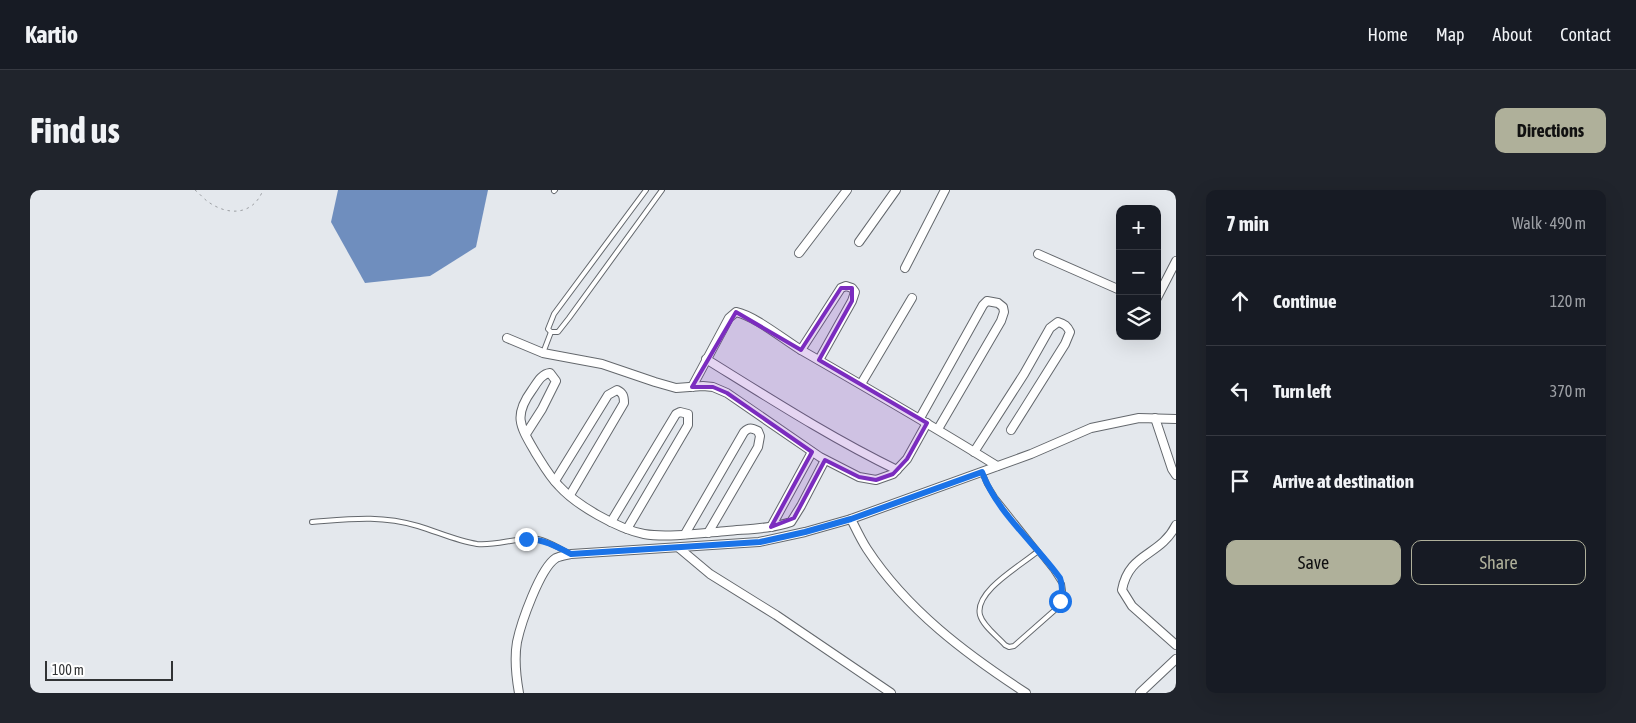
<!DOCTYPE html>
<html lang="en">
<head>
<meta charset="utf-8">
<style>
	:root { --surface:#171b24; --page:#20242c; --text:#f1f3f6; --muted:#9ea1a6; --line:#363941; --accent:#afb09a }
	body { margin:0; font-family:"Asap Condensed",sans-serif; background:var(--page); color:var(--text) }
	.controls { position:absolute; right:15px; top:15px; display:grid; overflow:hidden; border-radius:10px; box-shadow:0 5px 20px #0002 }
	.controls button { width:45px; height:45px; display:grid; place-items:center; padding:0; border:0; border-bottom:1px solid var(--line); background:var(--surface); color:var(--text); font:25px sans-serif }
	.scale { position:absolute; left:15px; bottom:12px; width:128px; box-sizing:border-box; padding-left:5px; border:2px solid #313335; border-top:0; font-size:14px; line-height:18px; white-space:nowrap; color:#313335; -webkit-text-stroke:4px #fff; paint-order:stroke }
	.stop { position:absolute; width:15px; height:15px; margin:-11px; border:4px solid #1a73e8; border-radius:50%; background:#fff }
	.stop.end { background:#1a73e8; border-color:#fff; box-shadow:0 1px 5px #0008 }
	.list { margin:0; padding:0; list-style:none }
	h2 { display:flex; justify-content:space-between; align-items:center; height:65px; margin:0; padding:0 20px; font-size:21px }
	h2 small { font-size:16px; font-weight:400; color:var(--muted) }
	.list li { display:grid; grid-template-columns:32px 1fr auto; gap:15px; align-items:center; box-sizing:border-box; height:90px; padding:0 20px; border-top:1px solid var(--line) }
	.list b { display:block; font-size:19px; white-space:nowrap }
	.list em { font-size:16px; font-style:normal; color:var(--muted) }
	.actions { display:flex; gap:10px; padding:15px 20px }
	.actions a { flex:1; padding:11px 0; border:1px solid var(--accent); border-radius:10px; text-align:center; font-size:18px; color:var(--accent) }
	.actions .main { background:var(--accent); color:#111 }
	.icon { flex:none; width:28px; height:28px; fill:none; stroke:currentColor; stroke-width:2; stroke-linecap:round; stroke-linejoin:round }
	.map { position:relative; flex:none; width:1146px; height:503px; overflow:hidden; border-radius:10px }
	header { display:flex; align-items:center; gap:30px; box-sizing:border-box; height:70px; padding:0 25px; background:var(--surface); border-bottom:1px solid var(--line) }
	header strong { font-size:24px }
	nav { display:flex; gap:28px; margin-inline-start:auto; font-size:18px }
	.intro { display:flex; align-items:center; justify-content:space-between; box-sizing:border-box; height:120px; padding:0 30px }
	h1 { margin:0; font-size:35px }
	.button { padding:12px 22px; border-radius:10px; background:var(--accent); color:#111; font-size:18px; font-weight:700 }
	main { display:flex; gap:30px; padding:0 30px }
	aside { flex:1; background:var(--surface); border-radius:10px; box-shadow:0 5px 20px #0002 }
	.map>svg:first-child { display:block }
</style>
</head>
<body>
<header>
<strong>Kartio</strong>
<nav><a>Home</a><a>Map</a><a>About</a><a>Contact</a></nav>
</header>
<div class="intro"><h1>Find us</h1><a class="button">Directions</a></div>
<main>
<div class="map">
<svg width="1146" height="503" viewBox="0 0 1146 503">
	<rect width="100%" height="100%" fill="#e4e8ed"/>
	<polygon fill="#6f8ebe" points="308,0 458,0 446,57 400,86 335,93 301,32"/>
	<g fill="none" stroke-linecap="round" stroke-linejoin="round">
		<defs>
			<g id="service">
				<polyline points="616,0 524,124 518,139 521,142 528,142 539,128 632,0"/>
				<polyline points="524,1 525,0"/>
				<polyline points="513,163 521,142"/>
				<path d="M952,282L957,294L965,307L1023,380L1032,394L1033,401L1026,419L984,456L979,457L975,455C967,446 953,436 950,425C944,401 992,375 1008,361"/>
				<path d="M282,332C321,329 350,325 388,336C408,342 427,351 447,354C467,356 487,347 508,349C518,351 529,358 539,363"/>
			</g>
			<g id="minor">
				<polyline points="829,52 866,0"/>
				<polyline points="769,63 817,0"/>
				<polyline points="1008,64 1090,100"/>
				<polyline points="875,78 915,0"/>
				<polyline points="1127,108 1146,71"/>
				<polyline points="477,148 513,163 572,174 625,192 646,198 673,196 683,197 697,203 790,267 829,287 846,290 863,284 877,269 897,233"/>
				<polyline points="771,160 811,98 816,96 822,98 825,102 822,111 789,170"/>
				<path d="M676,169C739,208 801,248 867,280"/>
				<polyline points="831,194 882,108"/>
				<path d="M662,197L699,128L706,122C725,126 753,149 771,160C837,198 903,236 967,276"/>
				<polyline points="890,228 953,115 957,111 968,113 973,117 974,122 971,131 908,239"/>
				<polyline points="1125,228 1142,279 1146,285"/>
				<path d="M496,244L512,219L526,191L520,183C511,184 507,193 502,200C483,226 490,236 505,262C512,273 519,286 529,296C546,315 588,339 614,344C637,348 673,343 697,341C718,339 741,339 761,332L771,316L795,270"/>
				<path d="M944,262L994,184L1020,138L1028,132C1035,134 1037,136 1040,142L1035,154L981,240"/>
				<path d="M525,291L578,205L587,200C593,203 594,206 594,213L540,305"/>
				<path d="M821,329C826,339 831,350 837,359C877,420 936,464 996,503"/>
				<polyline points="581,332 646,224 650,222 658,224 658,235 597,339"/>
				<path d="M1146,335C1130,367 1099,362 1092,400L1102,416L1146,455"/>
				<polyline points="741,337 782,262"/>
				<path d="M655,344L714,242C719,237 722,238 728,241L730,246L728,257L678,343"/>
				<polyline points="649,358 680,384 746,425 861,503"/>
				<path d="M489,503C486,486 484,469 487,452C491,433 510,378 526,368C530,366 537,365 541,364L729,352L775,342L821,329L1001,264L1061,238L1109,228L1146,229"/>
				<polyline points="1110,503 1146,469"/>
			</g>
		</defs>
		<use href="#service" stroke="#64686d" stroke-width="6"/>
		<use href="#minor" stroke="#64686d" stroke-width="10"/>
		<path stroke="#9c9fa3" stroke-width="1" stroke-dasharray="2.5 4" stroke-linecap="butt" d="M165,0C169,3 173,8 177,11C197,26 223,26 233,0"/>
		<use href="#service" stroke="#fff" stroke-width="4"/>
		<use href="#minor" stroke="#fff" stroke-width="8"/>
	</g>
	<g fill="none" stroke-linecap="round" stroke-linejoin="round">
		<path stroke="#1a73e8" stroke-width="6" d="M496,349C513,349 526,356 541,364L730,352L775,342L821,329L952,282C967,323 1005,353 1030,388C1033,397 1032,402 1030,411"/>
	</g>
	<path fill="#7b2cbf" fill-opacity="0.2" stroke="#7b2cbf" stroke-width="4" stroke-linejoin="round" d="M811,98H822V111L789,170L897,233L877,269L863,284L846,290L829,287L795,270L764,328L741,337L782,262L697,203L683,197H662L706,122L771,160Z"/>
</svg>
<div class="controls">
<button>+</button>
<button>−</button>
<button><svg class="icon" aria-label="layers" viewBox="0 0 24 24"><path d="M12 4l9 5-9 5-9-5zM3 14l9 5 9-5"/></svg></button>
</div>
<div class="scale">100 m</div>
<div class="stop" style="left:1030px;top:411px"></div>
<div class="stop end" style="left:496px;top:349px"></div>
</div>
<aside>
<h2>7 min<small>Walk · 490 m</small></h2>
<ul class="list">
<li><svg class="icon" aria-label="ahead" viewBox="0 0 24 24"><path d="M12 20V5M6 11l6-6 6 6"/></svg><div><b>Continue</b></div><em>120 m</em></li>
<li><svg class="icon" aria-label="left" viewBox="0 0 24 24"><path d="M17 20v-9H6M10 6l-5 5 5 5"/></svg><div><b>Turn left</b></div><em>370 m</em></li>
<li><svg class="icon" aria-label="arrive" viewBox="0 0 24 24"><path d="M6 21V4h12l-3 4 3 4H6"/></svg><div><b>Arrive at destination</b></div></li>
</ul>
<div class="actions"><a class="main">Save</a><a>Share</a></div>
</aside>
</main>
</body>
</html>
